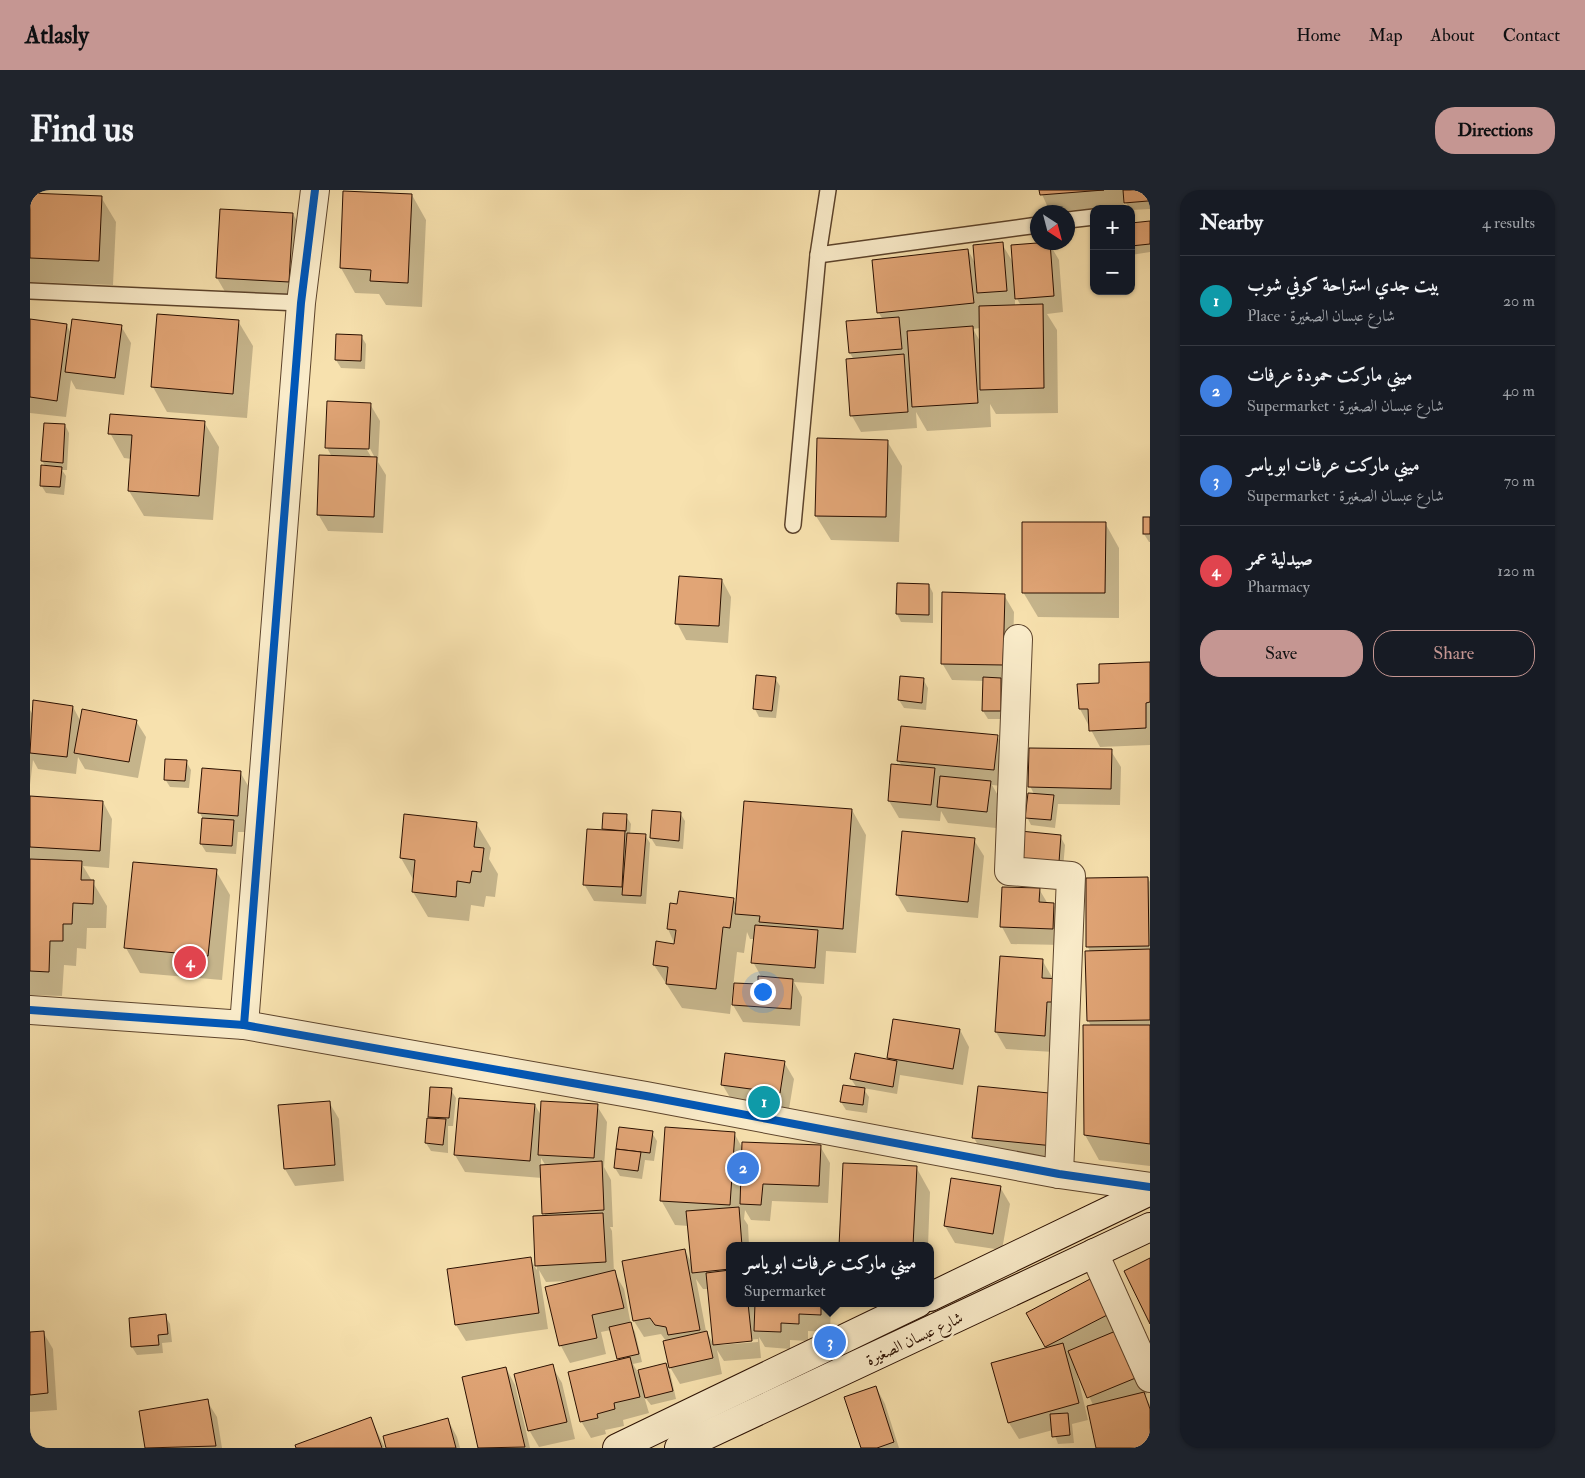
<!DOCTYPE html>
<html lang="en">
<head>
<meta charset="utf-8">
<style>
	:root { --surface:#171b24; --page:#20242c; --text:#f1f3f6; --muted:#9ea1a6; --line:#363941; --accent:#c59692 }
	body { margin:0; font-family:"IM FELL Double Pica",Amiri,serif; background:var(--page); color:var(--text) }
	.controls { position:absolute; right:15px; top:15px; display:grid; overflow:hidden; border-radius:10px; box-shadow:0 1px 4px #0004 }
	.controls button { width:45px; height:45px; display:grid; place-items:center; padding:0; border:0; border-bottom:1px solid var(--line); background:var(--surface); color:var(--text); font:25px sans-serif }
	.compass { position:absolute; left:1000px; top:15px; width:45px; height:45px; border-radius:50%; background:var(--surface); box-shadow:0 1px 4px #0004; rotate:144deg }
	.you { position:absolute; left:732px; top:801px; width:18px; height:18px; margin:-12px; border:4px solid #fff; border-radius:50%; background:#1a73e8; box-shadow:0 0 0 8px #1a73e833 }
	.badge { display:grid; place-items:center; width:32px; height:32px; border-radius:50%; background:var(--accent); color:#fff; font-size:16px; font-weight:700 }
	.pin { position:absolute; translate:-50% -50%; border:2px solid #fff; box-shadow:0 1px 5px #0006 }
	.popup { position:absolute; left:696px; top:1052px; width:208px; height:65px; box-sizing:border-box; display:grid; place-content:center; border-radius:10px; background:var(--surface); filter:drop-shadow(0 1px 4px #0005); font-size:16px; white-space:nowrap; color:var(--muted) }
	.popup b { font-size:19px; color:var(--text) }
	.popup::after { content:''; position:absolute; left:50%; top:100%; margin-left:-10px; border:10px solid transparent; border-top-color:var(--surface) }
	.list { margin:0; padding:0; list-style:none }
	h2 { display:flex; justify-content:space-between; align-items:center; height:65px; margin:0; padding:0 20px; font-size:21px }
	h2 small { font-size:16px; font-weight:400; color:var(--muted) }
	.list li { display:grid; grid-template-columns:32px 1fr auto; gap:15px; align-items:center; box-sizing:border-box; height:90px; padding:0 20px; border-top:1px solid var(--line) }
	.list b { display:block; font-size:19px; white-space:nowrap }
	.list p { margin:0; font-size:16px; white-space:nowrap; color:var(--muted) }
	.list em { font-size:16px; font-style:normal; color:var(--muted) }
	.actions { display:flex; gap:10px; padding:15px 20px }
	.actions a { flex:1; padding:11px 0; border:1px solid var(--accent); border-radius:20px; text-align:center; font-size:18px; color:var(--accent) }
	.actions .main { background:var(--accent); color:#111 }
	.map { position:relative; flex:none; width:1120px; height:1258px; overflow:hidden; border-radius:20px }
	header { display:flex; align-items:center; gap:30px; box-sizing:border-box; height:70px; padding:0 25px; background:var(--accent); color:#111 }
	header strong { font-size:24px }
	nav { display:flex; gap:28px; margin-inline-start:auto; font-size:18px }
	.intro { display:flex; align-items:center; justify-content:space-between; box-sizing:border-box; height:120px; padding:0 30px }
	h1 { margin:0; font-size:35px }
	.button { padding:12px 22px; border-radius:20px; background:var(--accent); color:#111; font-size:18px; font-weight:700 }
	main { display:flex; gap:30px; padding:0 30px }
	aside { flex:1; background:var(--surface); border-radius:20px; box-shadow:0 1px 4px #0004 }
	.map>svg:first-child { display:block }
</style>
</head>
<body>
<header>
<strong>Atlasly</strong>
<nav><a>Home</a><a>Map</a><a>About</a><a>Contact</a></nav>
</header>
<div class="intro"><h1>Find us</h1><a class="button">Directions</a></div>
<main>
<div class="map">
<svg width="1120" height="1258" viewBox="0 0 1120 1258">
	<rect width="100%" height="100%" fill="#f7e1ae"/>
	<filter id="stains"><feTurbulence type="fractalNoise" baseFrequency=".004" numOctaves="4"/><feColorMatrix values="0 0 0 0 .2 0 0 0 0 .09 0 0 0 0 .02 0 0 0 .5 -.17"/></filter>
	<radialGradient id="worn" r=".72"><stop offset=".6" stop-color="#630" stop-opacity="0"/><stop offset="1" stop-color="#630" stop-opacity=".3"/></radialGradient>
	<g fill="#0003" fill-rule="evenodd">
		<polygon points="1010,0 1120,0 1120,19 1101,20 1093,9 1094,16 1020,22"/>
		<polygon points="315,3 382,5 396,30 392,117 356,115 349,104 325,103 311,78"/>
		<polygon points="0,4 71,7 86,32 83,95 0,92"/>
		<polygon points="263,24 277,49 273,116 201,112 187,88"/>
		<polygon points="1120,32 1120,62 1101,65 1101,35"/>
		<path d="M1019,53L1029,70L1033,122L1017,124L1027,140L1028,223L966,224L960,214L961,237L897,241L886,222L887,238L831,242L822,226L824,170L820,163L818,132L853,130L849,123L938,60L946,75L972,54L984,74ZM985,105L991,116H985ZM950,138L951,153L943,139Z"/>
		<polygon points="128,125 208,131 223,156 217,228 137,222 123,197"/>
		<polygon points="0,130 37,135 41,144 91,136 101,153 94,205 46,199 41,190 36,227 0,223"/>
		<polygon points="308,146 331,146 336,154 335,179 311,178 306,170"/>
		<path d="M340,214L350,231L348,272L356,285L353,343L298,341L288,324L302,267L297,258ZM337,253L345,268H342L334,255Z"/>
		<polygon points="174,232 189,257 183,330 114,326 99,301 102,269 94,268 80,243"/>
		<polygon points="35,235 39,243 37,280 32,280 36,286 34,305 16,303 11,295 16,277 12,271"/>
		<polygon points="857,251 872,276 869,352 801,350 786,326"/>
		<polygon points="1120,328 1120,352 1119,352 1114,344"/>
		<polygon points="1075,333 1089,358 1089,428 1008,427 993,402"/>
		<polygon points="692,390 701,407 698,453 656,450 647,433"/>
		<polygon points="868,394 899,395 903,403 903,433 871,432 867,424"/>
		<polygon points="974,405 984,422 982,492 972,491 975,497 975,529 958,529 953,521 954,491 922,490 912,473"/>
		<polygon points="1120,473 1120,555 1070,557 1050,519 1070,494"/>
		<polygon points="745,488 750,496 746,528 729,527 725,519"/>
		<polygon points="893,489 898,498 896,520 874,518 869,510"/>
		<polygon points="43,517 51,532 106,531 116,547 108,588 55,579 48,567 46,584 8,579 3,570 0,595 0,520 3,525"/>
		<polygon points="967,546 976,563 973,596 962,595 970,609 966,638 918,633 911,621 910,631 869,628 859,611 872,576 868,570"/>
		<polygon points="1081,561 1091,577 1090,615 1028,614 1025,638 1001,635 997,627 1004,604 1000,596"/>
		<polygon points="156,571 161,580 159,598 140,597 135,589"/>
		<polygon points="210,582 220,599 217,642 208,642 206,664 176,662 171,654 173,629 170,623"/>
		<polygon points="0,608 73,612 82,629 79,678 53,676 77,716 76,738 57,738 56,759 47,758 46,776 34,775 32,806 0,805"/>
		<polygon points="822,620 836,645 826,763 796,761 794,794 764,792 772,807 770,836 713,832 703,815 705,794 729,795 732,788 723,772 725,749 720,749 717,742 714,763 707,762 700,824 652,818 624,775 645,755 638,739 703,709 707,715"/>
		<polygon points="624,622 650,623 655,631 653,659 626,656 621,648"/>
		<polygon points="596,626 601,634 600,644 615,645 620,653 616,714 564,711 554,694 574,641 573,639"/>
		<polygon points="446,633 461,658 459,669 468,684 465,707 456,706 454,717 441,715 439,731 398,727 383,702 384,691 371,668"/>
		<polygon points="1030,646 1035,655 1033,679 988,667"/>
		<polygon points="944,650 954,666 948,728 877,722 867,705"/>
		<polygon points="186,681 200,705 192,790 110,783 96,758"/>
		<polygon points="1118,688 1120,692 1120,976 1069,970 1055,945 1061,836 1058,830 1060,762 1058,757"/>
		<polygon points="1009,699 1018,714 1023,714 1033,731 1032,755 981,754 972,737"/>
		<polygon points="1012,770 1022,787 1024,862 976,859 966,842"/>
		<polygon points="930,840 939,857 933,895 870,885 867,904 833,898 839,907 837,923 816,920 811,912 827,898 821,889 859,871 858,868"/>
		<polygon points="754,872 764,889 759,919 702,911 692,894"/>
		<polygon points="421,900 426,908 423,936 418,936 418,963 401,961 396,953 398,929 401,929 399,926"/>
		<polygon points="1028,905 1033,972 953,964 944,948"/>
		<polygon points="299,912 309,929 314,991 265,996 255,979 250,916"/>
		<path d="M505,915L512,927L567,916L577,932L574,977L581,990L583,1037H580L582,1041L584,1082L594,1099L601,1135L605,1142L612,1172L603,1174L611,1188L636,1174L640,1182L646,1209L621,1215L614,1206L619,1223L593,1230L594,1236L575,1240L576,1244L561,1248L551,1231L589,1171L581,1140L571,1142L576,1164L540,1173L531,1156L517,1097L538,1091L516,1092L509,1080L518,1139L436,1151L426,1135L500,1069L507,1080L504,1027L515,1026L512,988L435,982L425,965ZM511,968L516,976H511Z"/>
		<polygon points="590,938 622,943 627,951 624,971 615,970 612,989 590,986 585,978"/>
		<path d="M704,943L713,959L790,956L800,973L798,1013L742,1011L740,1031L721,1030L715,1020L714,1029L718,1035L719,1056H700V1113H801L800,1142L778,1141V1151L760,1150V1159L735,1157L729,1147L731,1168L694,1171L687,1160L692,1184L650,1194L640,1177L636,1151L631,1144L614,1147L604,1131L655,1060L662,1074L659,1036L645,1035L631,1010ZM666,1089L673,1099H679L684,1155L676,1141ZM728,1149V1152L690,1155V1153Z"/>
		<polygon points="886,977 900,1002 898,1056 810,1056"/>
		<polygon points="970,997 980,1014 972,1060 925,1053 915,1036"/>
		<polygon points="1062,1090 1098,1158 1117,1204 1114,1205 1120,1215 1120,1258 1068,1258 1058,1216 1063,1215 1045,1175 1058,1230 1042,1234 1044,1253 1028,1254 1023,1240 989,1249 979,1233 1017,1159 998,1123"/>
		<polygon points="135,1126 140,1134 142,1152 132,1153 133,1163 107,1165 102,1157"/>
		<polygon points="13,1142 23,1159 27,1220 0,1222 0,1143"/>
		<polygon points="522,1176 532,1193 545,1249 509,1257 499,1240"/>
		<polygon points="476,1178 485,1195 500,1258 450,1258 433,1188"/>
		<polygon points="846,1197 855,1214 869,1258 832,1258 815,1207"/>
		<polygon points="177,1211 187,1227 192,1258 117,1258 110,1222"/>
		<polygon points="341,1229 355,1258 267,1258 266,1255"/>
		<polygon points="418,1230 427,1247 430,1258 357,1258 354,1247"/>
	</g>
	<g fill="#e1a576" stroke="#2a0f00">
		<polygon points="1009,0 1074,0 1010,5"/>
		<polygon points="1093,0 1117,0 1118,11 1094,13"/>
		<polygon points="313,1 382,4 378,93 340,91 341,80 310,78"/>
		<polygon points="0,3 72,6 69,71 0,68"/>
		<polygon points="190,19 263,23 259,92 186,88"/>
		<polygon points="1120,31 1120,54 1101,56 1101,33"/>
		<polygon points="973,52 977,101 947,103 943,55"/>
		<polygon points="1020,52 1024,106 985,109 981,55"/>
		<polygon points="938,59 944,113 847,123 842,70"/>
		<polygon points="1013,114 1014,198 950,200 949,116"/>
		<polygon points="127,124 209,130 203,204 121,197"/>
		<polygon points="869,127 872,159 819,163 816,131"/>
		<polygon points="0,129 37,134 27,211 0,207"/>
		<polygon points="42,129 92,135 85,188 35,182"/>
		<polygon points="943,136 948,213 882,217 877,141"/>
		<polygon points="306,144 332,145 331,171 305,170"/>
		<polygon points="874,164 878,222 820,226 816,169"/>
		<polygon points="297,211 341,213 339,259 295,258"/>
		<polygon points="80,224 175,231 169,306 98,301 102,245 78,244"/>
		<polygon points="14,233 35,234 33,273 11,271"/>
		<polygon points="787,248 858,250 856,327 785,326"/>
		<polygon points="289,265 347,267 344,327 287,325"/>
		<polygon points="11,275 32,277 30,297 10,296"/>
		<rect x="1113" y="327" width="7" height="17"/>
		<polygon points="992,332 1076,332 1075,403 992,403"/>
		<polygon points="649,386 692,389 689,436 645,434"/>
		<polygon points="867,393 899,394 899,425 866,424"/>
		<polygon points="912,402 975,404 973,475 911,474"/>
		<polygon points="1120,472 1120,512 1116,513 1116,538 1059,541 1058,519 1049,519 1047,494 1069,493 1069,474"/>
		<polygon points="726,485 746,487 742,521 723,519"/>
		<polygon points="870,486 894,488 892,513 868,510"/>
		<polygon points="953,487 971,488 971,521 952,521"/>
		<polygon points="3,510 43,516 37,567 0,563"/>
		<polygon points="52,519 107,530 99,572 44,563"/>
		<polygon points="871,536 968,545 964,580 867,571"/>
		<polygon points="999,558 1082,559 1081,599 998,597"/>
		<polygon points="135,569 157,570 155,591 134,590"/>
		<polygon points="861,574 905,578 901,615 858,611"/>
		<polygon points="172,578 211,581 208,626 168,623"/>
		<polygon points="910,586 961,591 957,622 907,617"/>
		<polygon points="998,603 1024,605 1021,630 995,628"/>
		<polygon points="0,606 73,611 70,661 0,657"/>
		<polygon points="714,611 822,619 813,739 729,732 730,726 705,724"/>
		<polygon points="622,620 651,622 649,651 620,648"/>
		<polygon points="573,623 597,624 596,641 572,639"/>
		<polygon points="374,624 447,632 444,657 454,658 451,682 442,681 440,693 427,691 426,707 382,702 385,670 370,668"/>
		<polygon points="172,628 204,630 202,656 170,654"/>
		<polygon points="557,639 595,641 592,697 553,695"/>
		<polygon points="872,641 945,648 938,712 866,705"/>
		<polygon points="990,641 1031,645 1029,672 987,668"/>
		<polygon points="597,643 616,644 611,706 592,705"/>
		<polygon points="0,669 52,671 51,690 64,690 63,714 43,713 42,734 33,734 33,751 20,751 19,782 0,781"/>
		<polygon points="103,672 187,679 178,766 94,758"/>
		<polygon points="1118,687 1119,756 1056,757 1056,688"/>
		<polygon points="972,697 1010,698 1009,712 1024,713 1023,739 970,737"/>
		<polygon points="649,701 704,708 700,738 693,737 686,799 636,794 638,777 623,775 626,751 644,754 646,740 637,739 640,713 647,714"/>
		<polygon points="725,735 788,740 785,778 721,773"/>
		<polygon points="1120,759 1120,830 1057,831 1055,761"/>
		<polygon points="970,766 1013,769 1012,788 1033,789 1031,812 1017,812 1015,846 965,842"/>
		<polygon points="728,786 763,789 761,819 702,815 704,793 728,794"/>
		<polygon points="863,829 930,839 923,879 857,868"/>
		<polygon points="1053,835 1120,835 1120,954 1054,945"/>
		<polygon points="695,863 755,871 750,903 691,895"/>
		<polygon points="825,863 867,871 863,897 820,889"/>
		<polygon points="813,895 835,898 833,915 810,912"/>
		<polygon points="948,896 1029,904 1024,956 942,948"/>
		<polygon points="400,897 422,898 419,928 398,927"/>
		<polygon points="429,908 505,914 500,971 424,965"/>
		<polygon points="300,911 305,975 254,979 248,915"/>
		<polygon points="511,911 568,914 564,968 508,965"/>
		<polygon points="397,928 416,929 413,955 395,953"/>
		<polygon points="589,937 623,941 620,963 586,959"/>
		<polygon points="635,937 705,942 700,1015 630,1011"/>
		<polygon points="712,952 791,955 789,996 733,994 731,1015 710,1014"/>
		<polygon points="586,959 611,962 608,981 584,978"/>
		<polygon points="572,971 574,1020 512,1024 510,975"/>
		<polygon points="813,973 887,976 883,1056 809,1056"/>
		<polygon points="921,988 971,996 963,1044 914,1036"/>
		<polygon points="709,1017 712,1056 700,1056 700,1079 662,1083 656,1021"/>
		<polygon points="573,1023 576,1072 505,1076 503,1026"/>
		<polygon points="655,1059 670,1140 638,1145 636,1137 625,1135 620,1128 603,1131 592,1071"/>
		<polygon points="501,1067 509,1123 425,1135 417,1079"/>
		<polygon points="1120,1068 1120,1134 1094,1081"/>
		<polygon points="585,1080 594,1118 562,1125 567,1148 529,1156 515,1097"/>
		<polygon points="700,1080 700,1113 718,1113 722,1151 683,1155 676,1083"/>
		<polygon points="1062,1088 1081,1123 1015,1157 996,1123"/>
		<polygon points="725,1113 791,1113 791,1125 769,1124 769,1134 751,1133 751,1142 724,1141"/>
		<polygon points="136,1124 138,1144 128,1145 129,1155 101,1157 99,1128"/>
		<polygon points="601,1132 609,1164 587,1169 579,1137"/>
		<polygon points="1088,1140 1108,1187 1057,1208 1038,1161"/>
		<polygon points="14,1141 18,1203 0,1205 0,1142"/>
		<polygon points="677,1141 683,1168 639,1178 633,1151"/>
		<polygon points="1033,1153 1049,1213 978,1233 961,1173"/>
		<polygon points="600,1167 610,1207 584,1213 585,1219 567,1224 568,1228 550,1232 538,1182"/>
		<polygon points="636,1173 643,1201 615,1208 608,1180"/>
		<polygon points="523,1174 537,1232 498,1241 484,1184"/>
		<polygon points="476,1177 495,1257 448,1258 432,1187"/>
		<polygon points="846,1196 864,1252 847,1258 831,1258 814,1207"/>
		<polygon points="1114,1202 1120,1219 1120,1258 1066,1258 1057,1216"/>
		<polygon points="178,1209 186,1256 115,1258 109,1221"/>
		<polygon points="1038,1223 1040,1245 1022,1247 1020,1224"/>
		<polygon points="341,1227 352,1258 266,1258 265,1255"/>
		<polygon points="418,1228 426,1258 356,1258 353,1246"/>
	</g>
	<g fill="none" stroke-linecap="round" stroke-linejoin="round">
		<defs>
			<g id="lane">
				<polyline points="1038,30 1064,27"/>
				<polyline points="788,65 1008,35"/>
				<polyline points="0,101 271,113"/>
				<polyline points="763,335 788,65 798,0"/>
			</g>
			<g id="street">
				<polyline points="988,449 979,681 1041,686 1029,984"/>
				<polyline points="0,820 214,835 616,906 1029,984 1120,997"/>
				<polyline points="214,835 271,113 285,0"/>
				<polyline points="1064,1063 1120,1188"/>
			</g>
			<g id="secondary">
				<polyline points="900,1107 1120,1001"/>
				<polyline points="587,1258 888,1113"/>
				<polyline points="649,1258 1120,1037"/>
			</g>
		</defs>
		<use href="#lane" stroke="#5d442c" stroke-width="18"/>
		<use href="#street" stroke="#5d442c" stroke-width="30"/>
		<use href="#secondary" stroke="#2a0f00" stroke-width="30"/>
		<use href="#lane" stroke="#faecca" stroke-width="15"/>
		<use href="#street" stroke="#faecca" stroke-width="28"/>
		<use href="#secondary" stroke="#faecca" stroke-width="28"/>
		<defs>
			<g id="cycleway">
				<polyline points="0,820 214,835 616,906 1029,984 1120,997"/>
				<polyline points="214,835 271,113 285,0"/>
			</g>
		</defs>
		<use href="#cycleway" stroke="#faecca" stroke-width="11"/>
		<use href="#cycleway" stroke="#0057b8" stroke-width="8"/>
	</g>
	<g text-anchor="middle" stroke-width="5" stroke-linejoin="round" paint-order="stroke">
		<g font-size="16" fill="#2a0f00" stroke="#faecca">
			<text transform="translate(884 1148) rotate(-25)" y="6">شارع عبسان الصغيرة</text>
		</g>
	</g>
	<rect width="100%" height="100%" filter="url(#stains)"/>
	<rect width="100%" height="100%" fill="url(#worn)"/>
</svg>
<div class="controls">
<button>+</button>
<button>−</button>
</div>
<svg class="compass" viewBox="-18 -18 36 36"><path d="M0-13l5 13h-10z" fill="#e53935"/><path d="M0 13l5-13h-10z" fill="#9ea1a6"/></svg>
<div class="you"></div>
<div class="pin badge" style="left:734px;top:912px;background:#0f9aa8">1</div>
<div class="pin badge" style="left:713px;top:978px;background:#3f7fe0">2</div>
<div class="pin badge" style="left:800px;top:1152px;background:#3f7fe0">3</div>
<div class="popup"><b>ميني ماركت عرفات ابو ياسر</b>Supermarket</div>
<div class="pin badge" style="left:160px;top:772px;background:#e0444e">4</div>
</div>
<aside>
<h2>Nearby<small>4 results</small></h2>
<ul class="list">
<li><span class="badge" style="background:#0f9aa8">1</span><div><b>بيت جدي استراحة كوفي شوب</b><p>Place · شارع عبسان الصغيرة</p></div><em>20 m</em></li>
<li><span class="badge" style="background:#3f7fe0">2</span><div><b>ميني ماركت حمودة عرفات</b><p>Supermarket · شارع عبسان الصغيرة</p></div><em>40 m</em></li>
<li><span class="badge" style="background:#3f7fe0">3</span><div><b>ميني ماركت عرفات ابو ياسر</b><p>Supermarket · شارع عبسان الصغيرة</p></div><em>70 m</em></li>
<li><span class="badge" style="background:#e0444e">4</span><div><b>صيدلية عمر</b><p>Pharmacy</p></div><em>120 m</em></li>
</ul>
<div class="actions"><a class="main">Save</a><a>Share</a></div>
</aside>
</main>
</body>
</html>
